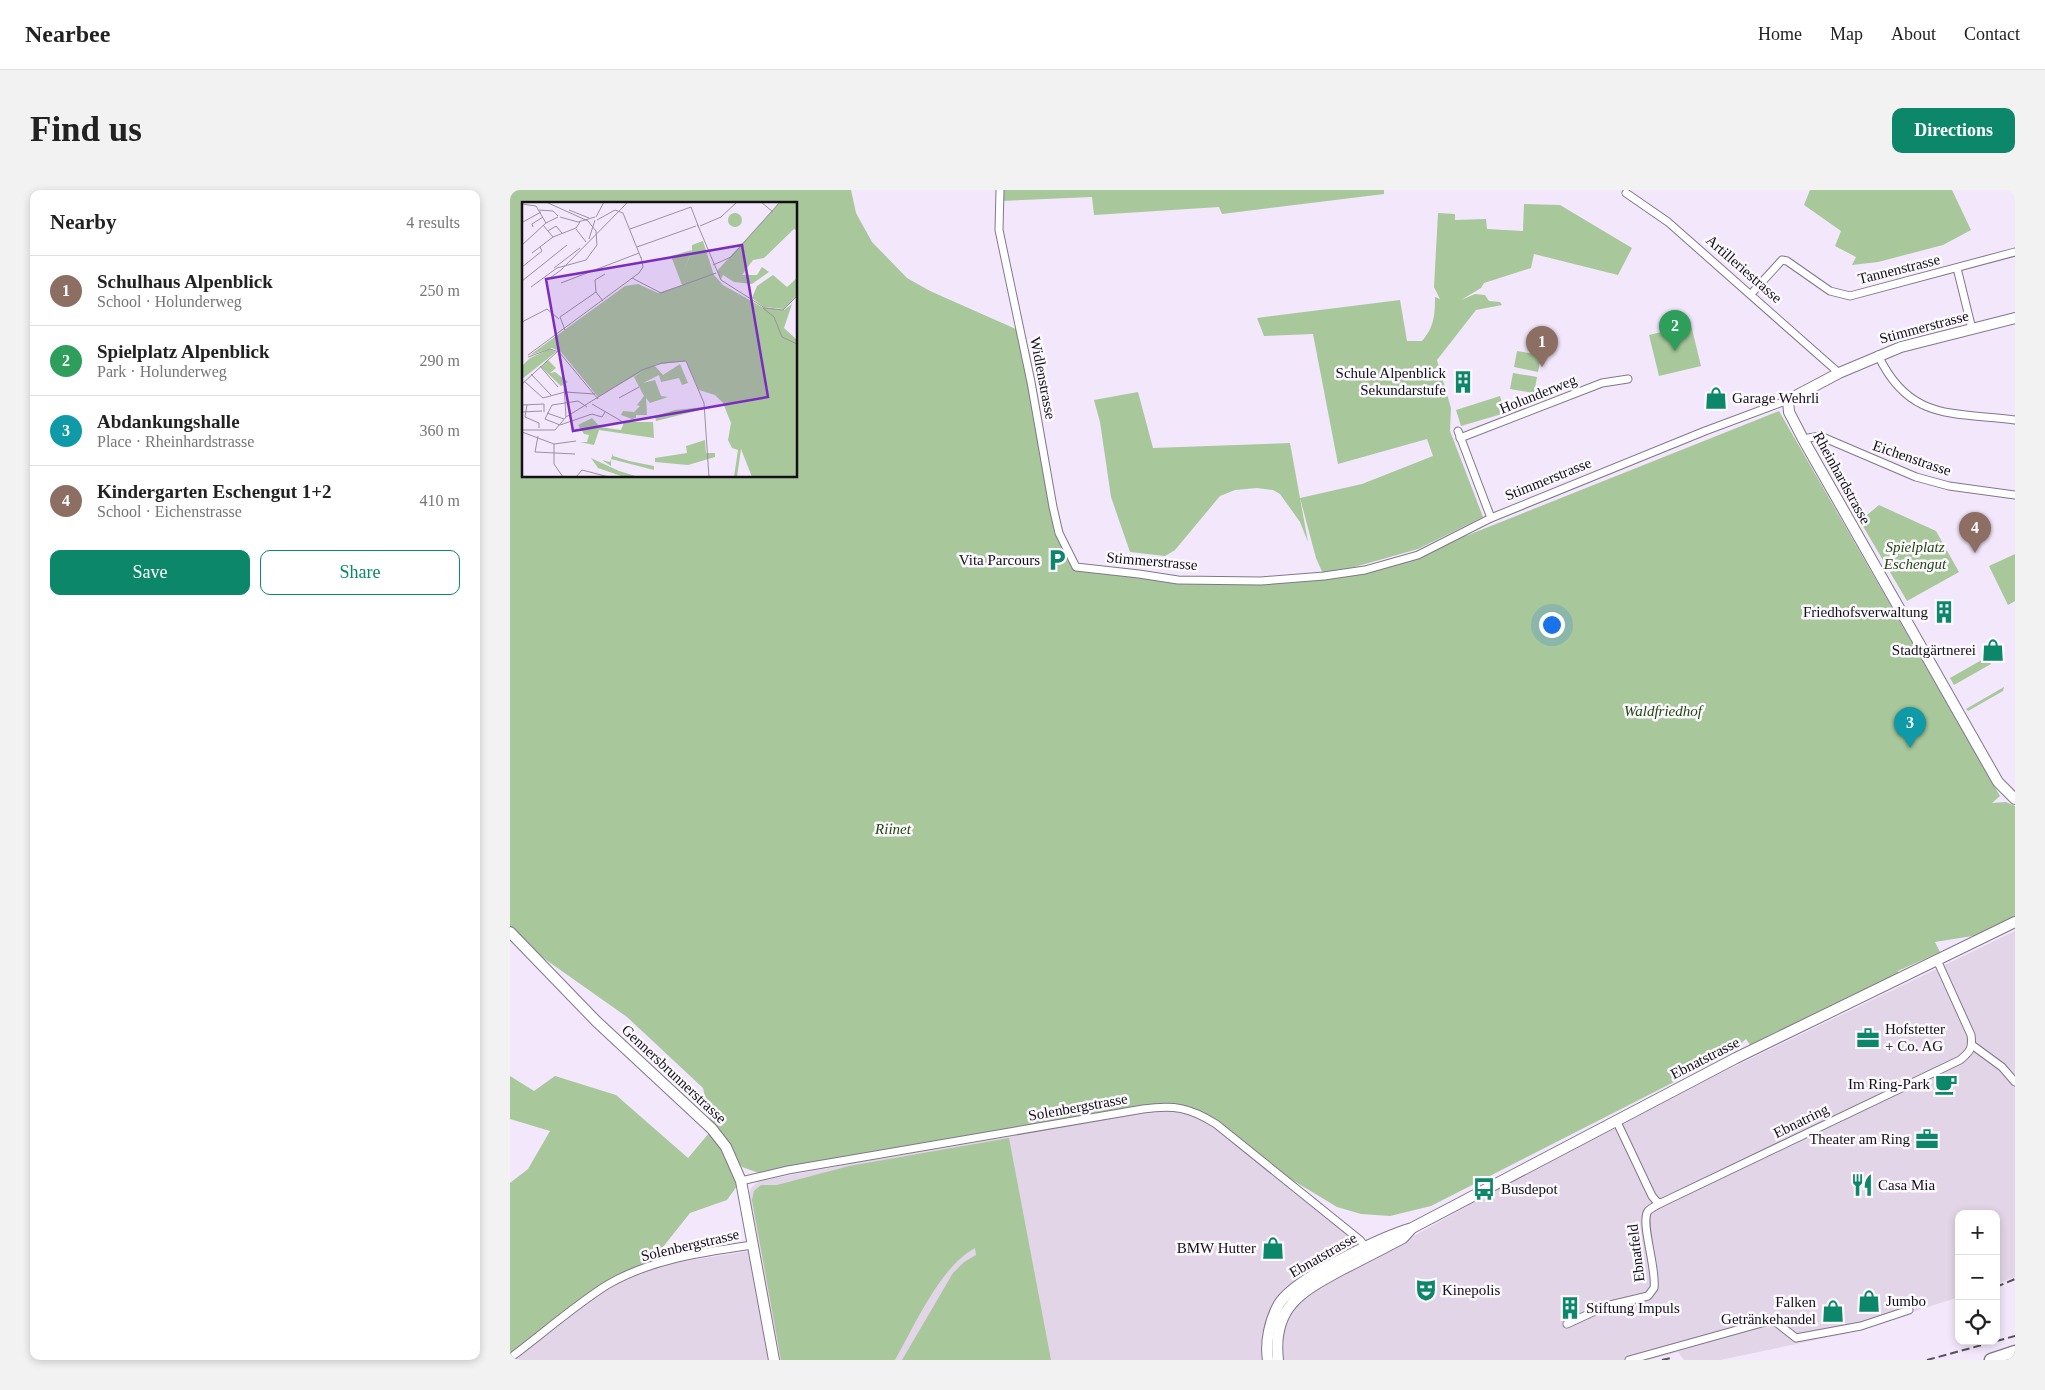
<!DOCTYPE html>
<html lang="en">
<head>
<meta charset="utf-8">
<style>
	:root { --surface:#fff; --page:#f2f2f2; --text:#222; --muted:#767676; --line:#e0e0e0; --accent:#0c8769 }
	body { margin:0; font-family:Georgia,serif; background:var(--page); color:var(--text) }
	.controls { position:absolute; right:15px; bottom:15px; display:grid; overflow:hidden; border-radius:10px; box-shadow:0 2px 8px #0003 }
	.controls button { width:45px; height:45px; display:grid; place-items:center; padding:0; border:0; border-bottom:1px solid var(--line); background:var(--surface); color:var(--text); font:25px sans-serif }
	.you { position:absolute; left:1041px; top:434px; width:18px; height:18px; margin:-12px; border:4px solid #fff; border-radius:50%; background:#1a73e8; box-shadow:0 0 0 8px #1a73e833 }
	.badge { display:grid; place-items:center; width:32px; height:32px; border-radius:50%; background:var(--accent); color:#fff; font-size:16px; font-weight:700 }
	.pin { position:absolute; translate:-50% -41px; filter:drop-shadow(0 1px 2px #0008) }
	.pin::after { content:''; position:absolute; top:26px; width:18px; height:15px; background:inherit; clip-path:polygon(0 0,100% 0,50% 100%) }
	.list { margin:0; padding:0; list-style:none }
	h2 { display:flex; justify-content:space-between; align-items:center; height:65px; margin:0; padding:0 20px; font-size:21px }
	h2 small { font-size:16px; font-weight:400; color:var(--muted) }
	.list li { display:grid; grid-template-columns:32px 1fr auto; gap:15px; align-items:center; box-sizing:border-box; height:70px; padding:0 20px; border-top:1px solid var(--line) }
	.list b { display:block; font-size:19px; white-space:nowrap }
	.list p { margin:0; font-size:16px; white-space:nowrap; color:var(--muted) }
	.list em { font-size:16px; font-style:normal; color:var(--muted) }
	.actions { display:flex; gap:10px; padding:15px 20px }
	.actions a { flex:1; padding:11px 0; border:1px solid var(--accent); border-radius:10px; text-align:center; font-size:18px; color:var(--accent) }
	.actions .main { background:var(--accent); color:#fff }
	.icon { flex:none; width:28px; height:28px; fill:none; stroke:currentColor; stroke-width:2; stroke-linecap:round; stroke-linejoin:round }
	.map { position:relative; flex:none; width:1505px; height:1170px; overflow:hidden; border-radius:10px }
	header { display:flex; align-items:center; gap:30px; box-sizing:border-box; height:70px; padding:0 25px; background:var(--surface); border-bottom:1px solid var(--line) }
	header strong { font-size:24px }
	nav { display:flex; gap:28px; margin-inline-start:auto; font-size:18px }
	.intro { display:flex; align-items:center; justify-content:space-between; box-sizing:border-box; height:120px; padding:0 30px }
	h1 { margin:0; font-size:35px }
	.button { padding:12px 22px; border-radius:10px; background:var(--accent); color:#fff; font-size:18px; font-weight:700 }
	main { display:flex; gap:30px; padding:0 30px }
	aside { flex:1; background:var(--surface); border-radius:10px; box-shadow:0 2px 8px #0003 }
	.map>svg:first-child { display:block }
</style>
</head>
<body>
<header>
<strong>Nearbee</strong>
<nav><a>Home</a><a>Map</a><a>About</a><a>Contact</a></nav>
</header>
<div class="intro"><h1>Find us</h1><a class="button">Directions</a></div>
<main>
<aside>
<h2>Nearby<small>4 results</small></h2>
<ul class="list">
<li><span class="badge" style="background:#8d6e63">1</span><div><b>Schulhaus Alpenblick</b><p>School · Holunderweg</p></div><em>250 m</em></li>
<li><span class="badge" style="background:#2e9e5b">2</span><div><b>Spielplatz Alpenblick</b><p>Park · Holunderweg</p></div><em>290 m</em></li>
<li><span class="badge" style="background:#0f9aa8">3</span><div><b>Abdankungshalle</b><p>Place · Rheinhardstrasse</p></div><em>360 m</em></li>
<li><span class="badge" style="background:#8d6e63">4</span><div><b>Kindergarten Eschengut 1+2</b><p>School · Eichenstrasse</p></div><em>410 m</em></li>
</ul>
<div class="actions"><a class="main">Save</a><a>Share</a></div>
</aside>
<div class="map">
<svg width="1505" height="1170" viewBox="0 0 1505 1170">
	<rect width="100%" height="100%" fill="#f3e7fc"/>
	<g fill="#e2d5e7">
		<polygon points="1505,741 1505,1087 1486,1094 1486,1024 1449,1024 1449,1107 1334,1144 1210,1170 1174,1170 1168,1162 1139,1170 773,1170 773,1140 776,1133 788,1115 806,1100 965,1012 1207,885"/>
		<polygon points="655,916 690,924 857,1057 774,1114 762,1150 762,1170 0,1170 97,1095 137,1077 245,1060 237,1010 241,998 249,991 507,942"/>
	</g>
	<g fill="#a8c79b" fill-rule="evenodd">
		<path d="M0,0H341L346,23L362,52L397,88L420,101L510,141L543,317L563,375L668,390L814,386L806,368L790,308L852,294L923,266L917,249L828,274L803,144L754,146L747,128L890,110L897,151H912C924,137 925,126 925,107L930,109L924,97L928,23L945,24V30L976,29L977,39L1013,41L1014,14L1050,15L1122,58L1108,85L1024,64L1021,78L974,93L971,98L951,110L965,104L975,105L979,111L990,112L992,115L966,120L927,170L941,218L940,241L973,327L908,359L820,384L908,365L1269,221L1490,606L1482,613L1496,612L1505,616V727L1469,745L1425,752L1430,762L1388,781V783L1240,855L1236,849L1219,864L921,1016L880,1026L851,1024L827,1017L754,973L716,941L663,916L249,983L232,977L201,933L193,898L117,827L22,760L0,737ZM14,14H286V286H14Z"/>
		<polygon points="493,0 874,0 874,4 712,24 709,17 584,25 582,7 491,11"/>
		<polygon points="1300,0 1442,0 1461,40 1433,55 1368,72 1342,75 1346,67 1325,56 1331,41 1294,15"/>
		<polygon points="1181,135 1191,176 1149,186 1139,145"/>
		<polygon points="1007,161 1031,165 1028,182 1004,177"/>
		<polygon points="1003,183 1027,187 1024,203 1000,199"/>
		<polygon points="628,202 643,258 780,253 798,352 790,332 770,304 763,300 747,298 725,300 710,306 665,360 655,366 620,362 601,307 590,232 584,210"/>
		<polygon points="990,206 995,223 951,236 946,220"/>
		<polygon points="1369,315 1426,341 1449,382 1397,411 1350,331"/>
		<polygon points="1505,364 1505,411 1498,415 1479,376"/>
		<polygon points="1477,467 1481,474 1444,495 1440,488"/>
		<polygon points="1494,497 1493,501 1458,521 1456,519"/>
		<path d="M0,886L24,901L45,886L106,905L178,968L200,942C212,958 222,976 227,996L217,1010L180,1023L137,1077L97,1095L0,1168V993L18,979L40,941L0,929Z"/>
		<path d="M499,948L541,1170H392L443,1083L454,1072L466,1065L465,1058C430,1077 405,1135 385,1170H271L242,1010L244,1001L251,995H267L339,976Z"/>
	</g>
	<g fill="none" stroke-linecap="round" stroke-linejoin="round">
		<defs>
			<g id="street">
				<polyline points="490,0 489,40 521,192 543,317 549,343 566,377 629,384 668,390 751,391 814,386 855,380 908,365 981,328 1195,241 1278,210"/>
				<polyline points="1116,3 1158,32 1329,183"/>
				<polyline points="1447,78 1462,139"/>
				<polyline points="1241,104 1272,70 1277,71 1320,101 1340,106 1505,62"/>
				<path d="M1368,165C1399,231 1442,222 1505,230"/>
				<polyline points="948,241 981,328"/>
				<polyline points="950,248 1092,193 1118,189"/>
				<polyline points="1293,249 1310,246 1406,287 1439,296 1505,305"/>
				<polyline points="1462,855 1492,877 1505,892"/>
				<path d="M1106,930L1142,1006L1147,1012L1151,1013L1450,870C1460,862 1463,858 1461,845L1427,770"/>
				<path d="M231,991L278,980L633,919C664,915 679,917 706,934L850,1050L858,1060"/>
				<path d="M1057,1134L1096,1116L1138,1106L1144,1098C1147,1079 1130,1032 1138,1021C1141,1018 1147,1015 1151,1013"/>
				<path d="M0,1168C31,1145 65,1115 97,1095C141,1069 194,1062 243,1055"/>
				<polyline points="1119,1170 1259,1131 1267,1133 1286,1148 1351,1136 1399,1120"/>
			</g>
			<g id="secondary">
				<polyline points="1505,128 1391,157 1329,183 1278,210 1279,222 1293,249 1488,592 1505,609"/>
				<polyline points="0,742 86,831 202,939 216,957 231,991 264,1170"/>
				<path d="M758,1170C755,1152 760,1130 769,1114C785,1088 872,1047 902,1038L1226,868L1505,732"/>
				<path d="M768,1170C762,1118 790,1102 831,1080C851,1070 872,1059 893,1048L901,1039"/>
			</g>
			<polyline id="highway" points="1481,1170 1505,1162"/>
		</defs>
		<use href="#street" stroke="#82768c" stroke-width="9"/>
		<use href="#secondary" stroke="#82768c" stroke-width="12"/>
		<use href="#highway" stroke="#82768c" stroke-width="15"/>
		<use href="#street" stroke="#fff" stroke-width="7"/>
		<use href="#secondary" stroke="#fff" stroke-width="10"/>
		<use href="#highway" stroke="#fff" stroke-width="12"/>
		<g stroke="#564f5b" stroke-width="2" stroke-dasharray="8 4" stroke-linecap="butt">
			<polyline points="1486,1097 1505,1089"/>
			<polyline points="1152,1170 1161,1168"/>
			<polyline points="1417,1170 1505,1146"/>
		</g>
	</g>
	<defs>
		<symbol id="building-bare" viewBox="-9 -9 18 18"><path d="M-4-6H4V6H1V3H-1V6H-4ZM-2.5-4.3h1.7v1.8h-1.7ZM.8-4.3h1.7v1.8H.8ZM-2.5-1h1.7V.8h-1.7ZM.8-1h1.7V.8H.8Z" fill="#0c8769" stroke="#fbf8fe" stroke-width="2.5" paint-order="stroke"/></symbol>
		<symbol id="shop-bare" viewBox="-9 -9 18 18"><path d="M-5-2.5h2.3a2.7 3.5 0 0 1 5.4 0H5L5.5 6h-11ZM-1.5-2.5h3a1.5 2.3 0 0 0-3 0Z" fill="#0c8769" stroke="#fbf8fe" stroke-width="2.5" paint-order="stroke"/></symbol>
		<symbol id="parking-bare" viewBox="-9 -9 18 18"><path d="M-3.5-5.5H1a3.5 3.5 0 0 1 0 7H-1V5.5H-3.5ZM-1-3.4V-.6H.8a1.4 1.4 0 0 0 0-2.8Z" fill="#0c8769" stroke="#fbf8fe" stroke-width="2.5" paint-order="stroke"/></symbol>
		<symbol id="office-bare" viewBox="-9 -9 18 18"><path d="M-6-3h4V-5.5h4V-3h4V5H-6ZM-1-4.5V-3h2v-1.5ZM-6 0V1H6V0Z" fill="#0c8769" stroke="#fbf8fe" stroke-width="2.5" paint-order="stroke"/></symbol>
		<symbol id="cafe-bare" viewBox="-9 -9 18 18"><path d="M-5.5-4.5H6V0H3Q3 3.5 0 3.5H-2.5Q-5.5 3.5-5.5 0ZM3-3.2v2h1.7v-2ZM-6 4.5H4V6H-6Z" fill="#0c8769" stroke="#fbf8fe" stroke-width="2.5" paint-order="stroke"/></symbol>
		<symbol id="restaurant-bare" viewBox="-9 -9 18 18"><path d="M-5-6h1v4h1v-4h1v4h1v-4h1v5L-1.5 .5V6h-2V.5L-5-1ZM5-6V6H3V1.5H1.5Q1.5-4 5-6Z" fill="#0c8769" stroke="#fbf8fe" stroke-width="2.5" paint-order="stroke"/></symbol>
		<symbol id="bus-bare" viewBox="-9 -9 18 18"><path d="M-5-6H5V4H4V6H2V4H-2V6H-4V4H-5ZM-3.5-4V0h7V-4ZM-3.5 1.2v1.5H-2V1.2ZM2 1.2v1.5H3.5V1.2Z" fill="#0c8769" stroke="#fbf8fe" stroke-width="2.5" paint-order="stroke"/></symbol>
		<symbol id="theatre-bare" viewBox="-9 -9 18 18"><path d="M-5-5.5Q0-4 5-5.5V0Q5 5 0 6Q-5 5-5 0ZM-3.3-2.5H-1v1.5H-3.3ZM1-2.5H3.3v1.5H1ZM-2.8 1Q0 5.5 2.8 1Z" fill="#0c8769" stroke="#fbf8fe" stroke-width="2.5" paint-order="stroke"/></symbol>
	</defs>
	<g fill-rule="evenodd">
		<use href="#building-bare" x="937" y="176" width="32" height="32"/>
		<use href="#shop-bare" x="1190" y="192" width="32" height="32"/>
		<use href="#parking-bare" x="531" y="354" width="32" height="32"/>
		<use href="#building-bare" x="1418" y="406" width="32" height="32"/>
		<use href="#shop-bare" x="1467" y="444" width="32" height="32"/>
		<use href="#office-bare" x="1342" y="832" width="32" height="32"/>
		<use href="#cafe-bare" x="1420" y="878" width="32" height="32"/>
		<use href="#office-bare" x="1401" y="933" width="32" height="32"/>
		<use href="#restaurant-bare" x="1336" y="979" width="32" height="32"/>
		<use href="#bus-bare" x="958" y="983" width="32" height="32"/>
		<use href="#shop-bare" x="747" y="1042" width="32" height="32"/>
		<use href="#theatre-bare" x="900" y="1084" width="32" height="32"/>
		<use href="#shop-bare" x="1343" y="1095" width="32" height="32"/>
		<use href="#building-bare" x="1044" y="1102" width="32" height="32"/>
		<use href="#shop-bare" x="1307" y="1105" width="32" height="32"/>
	</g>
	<g text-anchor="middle" stroke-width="5" stroke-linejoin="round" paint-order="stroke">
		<g font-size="15" fill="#151018" stroke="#fbf8fe">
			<text transform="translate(1234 79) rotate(41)" y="5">Artilleriestrasse</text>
			<text transform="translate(1389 79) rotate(-14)" y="5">Tannenstrasse</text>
			<text transform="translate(1414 137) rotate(-15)" y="5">Stimmerstrasse</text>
			<text transform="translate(533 188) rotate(79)" y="5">Widlenstrasse</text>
			<text transform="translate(1028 204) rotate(-22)" y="5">Holunderweg</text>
			<text transform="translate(1402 268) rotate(19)" y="5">Eichenstrasse</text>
			<text transform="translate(1332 288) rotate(61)" y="5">Rheinhardstrasse</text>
			<text transform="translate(1038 289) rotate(-22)" y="5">Stimmerstrasse</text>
			<text transform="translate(642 371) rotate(5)" y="5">Stimmerstrasse</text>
			<text transform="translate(1195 868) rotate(-27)" y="5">Ebnatstrasse</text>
			<text transform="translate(164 884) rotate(43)" y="5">Gennersbrunnerstrasse</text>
			<text transform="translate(568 917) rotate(-10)" y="5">Solenbergstrasse</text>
			<text transform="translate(1291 931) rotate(-26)" y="5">Ebnatring</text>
			<text transform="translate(180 1055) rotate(-13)" y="5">Solenbergstrasse</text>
			<text transform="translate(1126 1063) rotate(-97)" y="5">Ebnatfeld</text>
			<text transform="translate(813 1065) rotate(-30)" y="5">Ebnatstrasse</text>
		</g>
		<g font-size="15" fill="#151018" stroke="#fbf8fe" text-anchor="end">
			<text x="936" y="188">Schule Alpenblick<tspan x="936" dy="17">Sekundarstufe</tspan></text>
			<text x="1222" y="213" text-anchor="start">Garage Wehrli</text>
			<text x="530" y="375">Vita Parcours</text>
			<text x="1418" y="427">Friedhofsverwaltung</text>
			<text x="1466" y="465">Stadtgärtnerei</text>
			<text x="1375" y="844" text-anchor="start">Hofstetter<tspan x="1375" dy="17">+ Co. AG</tspan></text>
			<text x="1420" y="899">Im Ring-Park</text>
			<text x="1400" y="954">Theater am Ring</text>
			<text x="1368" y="1000" text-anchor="start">Casa Mia</text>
			<text x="991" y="1004" text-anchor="start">Busdepot</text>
			<text x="746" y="1063">BMW Hutter</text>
			<text x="932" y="1105" text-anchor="start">Kinepolis</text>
			<text x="1376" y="1116" text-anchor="start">Jumbo</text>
			<text x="1306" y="1117">Falken<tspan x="1306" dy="17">Getränkehandel</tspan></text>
			<text x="1076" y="1123" text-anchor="start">Stiftung Impuls</text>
		</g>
		<g font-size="15" font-style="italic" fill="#22470e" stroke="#fbf8fe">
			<text x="1405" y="362">Spielplatz<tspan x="1405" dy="17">Eschengut</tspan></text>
			<text x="1153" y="526">Waldfriedhof</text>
			<text x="383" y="644">Riinet</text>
		</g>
	</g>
	<g transform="translate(12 12)">
		<rect width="275" height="275" fill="#f3e7fc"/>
		<path d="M258,0H275V29L272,27L242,56L231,58L220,73H235L240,65L247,70L230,82L212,80L201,73L199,77L195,69ZM206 18a7 7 0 1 1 14 0a7 7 0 1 1-14 0ZM181,39L192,73L201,83L240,105L262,108L270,102L262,126L275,138V275H230L219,247L215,275H212L216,248L210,246L206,238L209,221L201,201L193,193L177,188L164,159L132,163L141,173L158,162L166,181L160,183L157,176L139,180L137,173L121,181L133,178L139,194L146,195L128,201L124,196L125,213H114V216L110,217L99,213L101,209L112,210L118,204L115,203L122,194L112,175L121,169L76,195L39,150L30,146L8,153L103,84L116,82L136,91L160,83L149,54L170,48L162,68L170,49V43ZM251,73L265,85L275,76V93L262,107L242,105L230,96L235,84ZM28,147L34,150L0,177V164L8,156ZM26,158L34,166L28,171L33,170L46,180L39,184L19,165ZM182,205V207L134,219L133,214L153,208ZM70,216L78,225L99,228L102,220H131L132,236L77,228L72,243L58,240H65L67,233L62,232L56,223ZM183,238L184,251H193V255L166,263L133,260V256L165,251L164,244ZM91,251V254L107,259L132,264V268L89,257V264L80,258L88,260ZM69,256L97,269L117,275H102L76,266Z" fill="#a8c79b"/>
		<path fill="none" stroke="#9a91a1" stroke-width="1" d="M239,0L251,10M0,2L14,4L24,21M169,5L177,26L175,22M17,8L31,9L36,14M47,8L67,16M38,15L56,20L73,15M74,15L82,0M75,18L93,8L101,11L119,56M1,20L19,10M21,23L31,35M178,24L199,15L215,0M11,25L10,22L21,15M177,26L199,78L243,106L261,108L275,94M54,27L64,40M108,27L169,5M26,29L34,24L40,31M67,37L73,18M0,43L24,21L36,15M115,45L174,24M10,51L31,35L54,26L58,20M191,63L209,55L258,0M0,65L20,49L18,45M32,66L58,46M110,76L139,91L194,71M25,78L39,68L106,0M0,79L45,43M39,81L117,51M9,85L35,66L64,58L75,43L74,29L66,19L24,0M74,90L73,78L83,72M241,106L252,115L260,135L275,142M0,120L25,107L37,117M43,128L38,115L74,90L81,99M6,153L117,71L121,65L119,55M6,155L28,147L37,150L76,197M18,164L36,185M9,172L29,193M2,179L21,196L43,190L73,192M0,182L35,150M42,183L44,215M97,196L117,185M70,202L101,220M0,203L22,202V210M5,203L3,215L17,221V226M0,210L20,209M25,211L42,217M38,223L23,217L30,203L56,199L65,205M38,223L70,212L80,215L83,210M0,228H33L44,215L120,168L140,161L164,159L182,201L187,275M0,230L32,242L54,239M16,234L13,250L53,252M32,242V262L41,275M54,275L60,268L87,275"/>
		<path fill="#7b2cbf" fill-opacity="0.15" stroke="#7b2cbf" stroke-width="2.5" d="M220,43L246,195L51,229L24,77Z"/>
		<rect width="275" height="275" fill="none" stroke="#151018" stroke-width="2.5"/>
	</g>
</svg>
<div class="controls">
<button>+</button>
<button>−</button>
<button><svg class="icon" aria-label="locate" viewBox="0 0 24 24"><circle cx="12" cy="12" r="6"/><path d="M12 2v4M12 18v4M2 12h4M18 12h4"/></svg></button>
</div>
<div class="you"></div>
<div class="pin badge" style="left:1032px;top:177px;background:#8d6e63">1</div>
<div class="pin badge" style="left:1165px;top:161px;background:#2e9e5b">2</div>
<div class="pin badge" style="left:1400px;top:558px;background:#0f9aa8">3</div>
<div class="pin badge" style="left:1465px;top:363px;background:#8d6e63">4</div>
</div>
</main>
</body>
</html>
